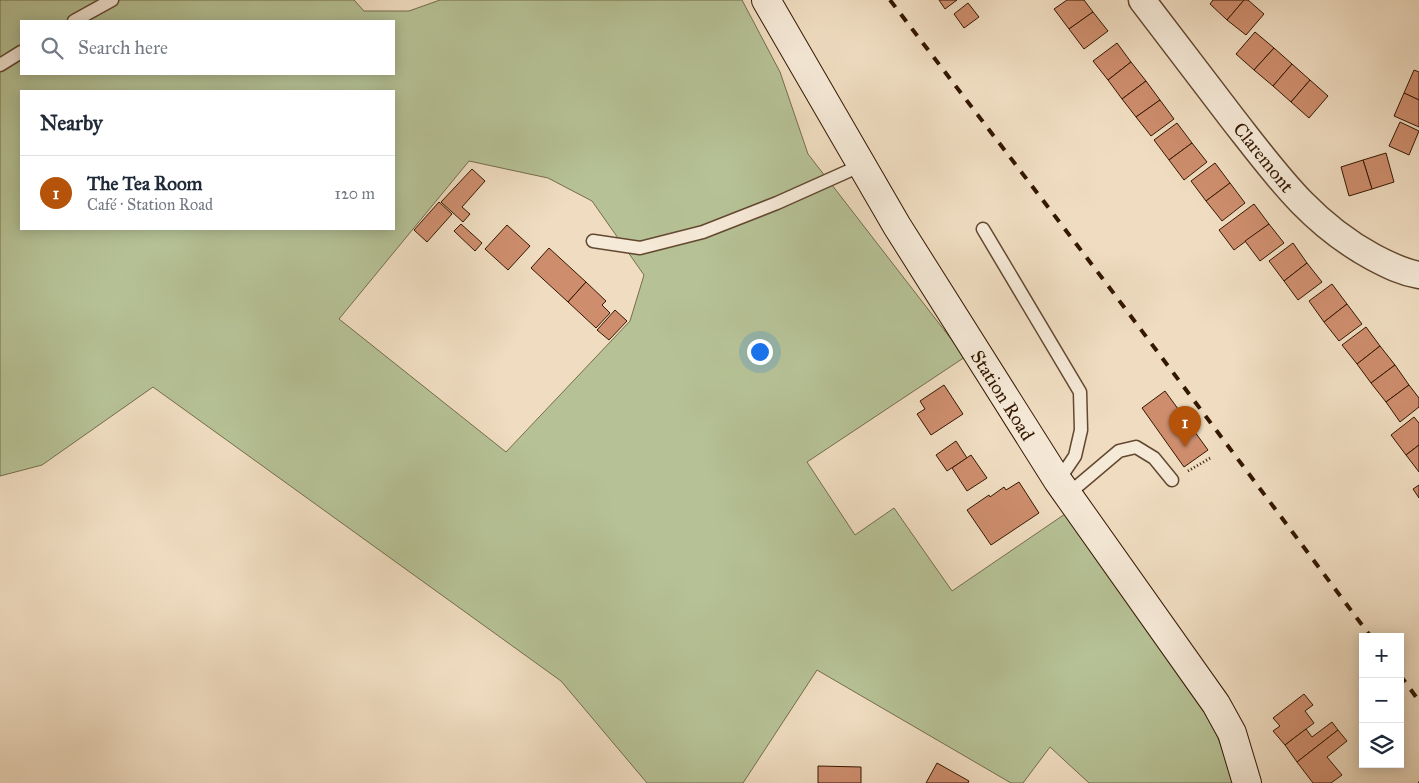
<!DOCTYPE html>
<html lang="en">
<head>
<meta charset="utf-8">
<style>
	:root { --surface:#fff; --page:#f6f6f7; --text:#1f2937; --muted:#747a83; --line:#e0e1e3; --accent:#b45309 }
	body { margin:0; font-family:"IM FELL Great Primer",serif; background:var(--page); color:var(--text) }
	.controls { position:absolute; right:15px; bottom:15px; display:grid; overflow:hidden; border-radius:0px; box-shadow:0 2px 12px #0003 }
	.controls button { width:45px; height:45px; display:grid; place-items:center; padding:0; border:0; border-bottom:1px solid var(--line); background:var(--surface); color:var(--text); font:25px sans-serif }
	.you { position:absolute; left:759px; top:351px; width:18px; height:18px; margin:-12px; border:4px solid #fff; border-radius:50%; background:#1a73e8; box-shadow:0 0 0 8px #1a73e833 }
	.badge { display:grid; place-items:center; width:32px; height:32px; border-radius:50%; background:var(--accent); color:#fff; font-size:16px; font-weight:700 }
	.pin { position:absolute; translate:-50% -41px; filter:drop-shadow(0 1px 2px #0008) }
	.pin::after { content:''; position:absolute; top:26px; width:18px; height:15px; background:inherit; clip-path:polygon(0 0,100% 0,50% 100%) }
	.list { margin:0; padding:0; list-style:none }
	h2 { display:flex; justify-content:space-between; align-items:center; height:65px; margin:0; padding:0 20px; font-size:21px }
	h2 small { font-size:16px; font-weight:400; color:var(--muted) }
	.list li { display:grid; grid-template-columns:32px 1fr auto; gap:15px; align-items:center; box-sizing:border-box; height:75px; padding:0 20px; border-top:1px solid var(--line) }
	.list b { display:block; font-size:19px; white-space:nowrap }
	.list p { margin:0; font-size:16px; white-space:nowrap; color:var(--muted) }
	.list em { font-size:16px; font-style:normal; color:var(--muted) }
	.icon { flex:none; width:28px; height:28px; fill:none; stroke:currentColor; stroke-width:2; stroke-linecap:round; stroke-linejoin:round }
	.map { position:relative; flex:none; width:1419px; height:783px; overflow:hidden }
	.search { position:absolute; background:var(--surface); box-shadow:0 2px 12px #0003; left:20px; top:20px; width:375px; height:55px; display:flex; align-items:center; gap:12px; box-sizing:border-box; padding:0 18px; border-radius:0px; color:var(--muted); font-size:19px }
	.panel { position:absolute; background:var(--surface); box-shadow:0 2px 12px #0003; left:20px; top:90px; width:375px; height:140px; border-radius:0px }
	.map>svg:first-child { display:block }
</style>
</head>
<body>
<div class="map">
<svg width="1419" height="783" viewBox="0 0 1419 783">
	<rect width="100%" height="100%" fill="#f0ddc1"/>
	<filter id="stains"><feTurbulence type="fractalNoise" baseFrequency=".004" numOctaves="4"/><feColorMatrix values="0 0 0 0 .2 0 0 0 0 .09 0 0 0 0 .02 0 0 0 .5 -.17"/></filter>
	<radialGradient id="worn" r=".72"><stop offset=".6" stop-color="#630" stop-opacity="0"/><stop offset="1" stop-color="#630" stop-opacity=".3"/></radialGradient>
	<path fill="#b6c296" stroke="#756c4b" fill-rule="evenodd" d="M0,0H354L364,11H409L440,0H742L780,72L808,154L965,357L807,462L855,535L894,508L952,591L1065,514L1212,722L1235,783H1089L1050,747L1023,783H1011L817,670L743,783H647L561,681L153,387L42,465L0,476ZM21,21H394V74H21ZM21,91H394V229H21ZM469,161L548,178L592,201L644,275L630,321L506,452L339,319Z"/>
	<g fill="#ce8e6e" stroke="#341700">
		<polygon points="939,0 957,0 945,9"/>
		<polygon points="1067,0 1084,0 1093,12 1069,29 1054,9"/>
		<polygon points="1213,0 1244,0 1227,20 1210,4"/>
		<polygon points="1244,0 1248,0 1264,14 1246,35 1227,20"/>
		<polygon points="968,3 979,17 964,28 954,14"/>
		<polygon points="1093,12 1108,31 1084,49 1069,29"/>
		<polygon points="1255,32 1274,48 1254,70 1236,54"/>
		<polygon points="1117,43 1131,62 1108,80 1093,61"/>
		<polygon points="1274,48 1292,64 1273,86 1254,70"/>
		<polygon points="1131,62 1146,81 1122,99 1108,80"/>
		<polygon points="1292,64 1310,80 1291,102 1273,86"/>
		<polygon points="1414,70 1419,72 1419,100 1404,93"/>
		<polygon points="1310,80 1328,96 1309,118 1291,102"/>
		<polygon points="1146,81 1160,100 1136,117 1122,99"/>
		<polygon points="1404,93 1419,100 1419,127 1394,116"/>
		<polygon points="1160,100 1174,119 1151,136 1136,117"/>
		<polygon points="1400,122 1419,131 1409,155 1389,146"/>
		<polygon points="1177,123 1192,143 1169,160 1154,140"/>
		<polygon points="1192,143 1207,162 1184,180 1169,160"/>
		<polygon points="1386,153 1394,182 1372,189 1363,160"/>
		<polygon points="1363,160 1372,189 1349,196 1341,167"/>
		<polygon points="1215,163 1230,183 1206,201 1191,181"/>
		<polygon points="472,169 485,181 462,207 470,214 463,222 441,202"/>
		<polygon points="1230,183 1245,203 1222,221 1206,201"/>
		<polygon points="439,202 452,214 427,242 414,230"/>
		<polygon points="1254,204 1269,224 1234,250 1219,230"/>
		<polygon points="461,224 482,243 475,251 454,231"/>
		<polygon points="1269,224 1284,243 1260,261 1245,241"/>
		<polygon points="507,225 530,246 508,270 485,249"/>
		<polygon points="1293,243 1307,263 1284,281 1269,261"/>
		<polygon points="549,248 586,282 568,302 531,268"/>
		<polygon points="1307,263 1322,282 1298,300 1284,281"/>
		<polygon points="586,282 606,301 602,305 610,313 596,328 568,302"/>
		<polygon points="1332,284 1347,304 1324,322 1309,301"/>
		<polygon points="1347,304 1362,324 1339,341 1324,322"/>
		<polygon points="615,310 627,321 609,340 597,330"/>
		<polygon points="1366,327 1380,346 1357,364 1342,345"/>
		<polygon points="1380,346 1395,365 1371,383 1357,364"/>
		<polygon points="1395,365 1409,385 1386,402 1371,383"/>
		<polygon points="944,385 963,414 931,435 917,414 925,409 920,401"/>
		<polygon points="1409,385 1419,398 1419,407 1400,422 1386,402"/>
		<polygon points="1165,391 1208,450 1184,467 1142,408"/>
		<polygon points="1414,417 1419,423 1419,445 1406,455 1391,435"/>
		<polygon points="956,441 967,458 947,471 936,455"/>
		<polygon points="1419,445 1419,472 1406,455"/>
		<polygon points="971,455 987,478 967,491 952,468"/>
		<polygon points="1019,482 1039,513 991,545 967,510 989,495 990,497 1004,487 1006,490"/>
		<polygon points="1419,485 1419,498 1413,489"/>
		<polygon points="1304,694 1313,705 1305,711 1314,723 1285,745 1273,731 1280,726 1273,718"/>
		<polygon points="1332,722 1338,730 1297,762 1285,745 1306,729 1312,737"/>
		<polygon points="1338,730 1347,741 1327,757 1342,775 1331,783 1313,783 1297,762"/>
		<polygon points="937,763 969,781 968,783 926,783"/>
		<polygon points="818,766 861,767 861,783 818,783"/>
	</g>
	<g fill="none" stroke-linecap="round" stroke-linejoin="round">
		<defs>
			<g id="lane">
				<polyline points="74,21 112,0"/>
				<polyline points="0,65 21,52"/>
				<polyline points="983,229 1080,392 1081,430 1075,456 1058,481"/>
				<polyline points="593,241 640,248 703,232 777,203 862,165"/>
				<polyline points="1067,495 1119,451 1136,447 1154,458 1172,480"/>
			</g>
			<path id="street" d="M1142,0C1172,39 1202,79 1232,118C1275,173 1310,223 1373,257C1388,265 1402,272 1419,275"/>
			<polyline id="secondary" points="766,0 897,226 1058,481 1216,704 1232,733 1247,783"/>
		</defs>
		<use href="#lane" stroke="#634830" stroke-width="15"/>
		<use href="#street" stroke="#634830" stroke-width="29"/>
		<use href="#secondary" stroke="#341700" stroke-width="30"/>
		<g stroke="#341700" stroke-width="3" stroke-dasharray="1 2.5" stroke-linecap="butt">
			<polyline points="1188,471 1212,457"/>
			<polyline points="1418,783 1419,783"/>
		</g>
		<use href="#lane" stroke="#f5e9d7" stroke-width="12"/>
		<use href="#street" stroke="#f5e9d7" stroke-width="26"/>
		<use href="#secondary" stroke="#f5e9d7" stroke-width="28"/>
		<g stroke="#341700" stroke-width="4" stroke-dasharray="9 9" stroke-linecap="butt">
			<polyline points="890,0 1106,283 1371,637"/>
			<polyline points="1400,675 1419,701"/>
		</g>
	</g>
	<g text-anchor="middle" stroke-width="5" stroke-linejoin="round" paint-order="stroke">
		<g font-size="19" fill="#341700" stroke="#f5e9d7">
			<text transform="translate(1264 157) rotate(51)" y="7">Claremont</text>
			<text transform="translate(1003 395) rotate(58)" y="7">Station Road</text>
		</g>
	</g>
	<rect width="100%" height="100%" filter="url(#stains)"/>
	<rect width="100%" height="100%" fill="url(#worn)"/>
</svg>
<div class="controls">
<button>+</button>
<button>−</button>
<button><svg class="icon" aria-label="layers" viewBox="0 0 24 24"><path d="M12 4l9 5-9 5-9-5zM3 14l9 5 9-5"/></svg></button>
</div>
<div class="you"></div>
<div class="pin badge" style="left:1185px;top:447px">1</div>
<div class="search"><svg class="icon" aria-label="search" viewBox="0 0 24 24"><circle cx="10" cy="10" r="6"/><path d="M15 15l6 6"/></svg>Search here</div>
<section class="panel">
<h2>Nearby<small></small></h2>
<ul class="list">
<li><span class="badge">1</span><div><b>The Tea Room</b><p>Café · Station Road</p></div><em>120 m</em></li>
</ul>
</section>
</div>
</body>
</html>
